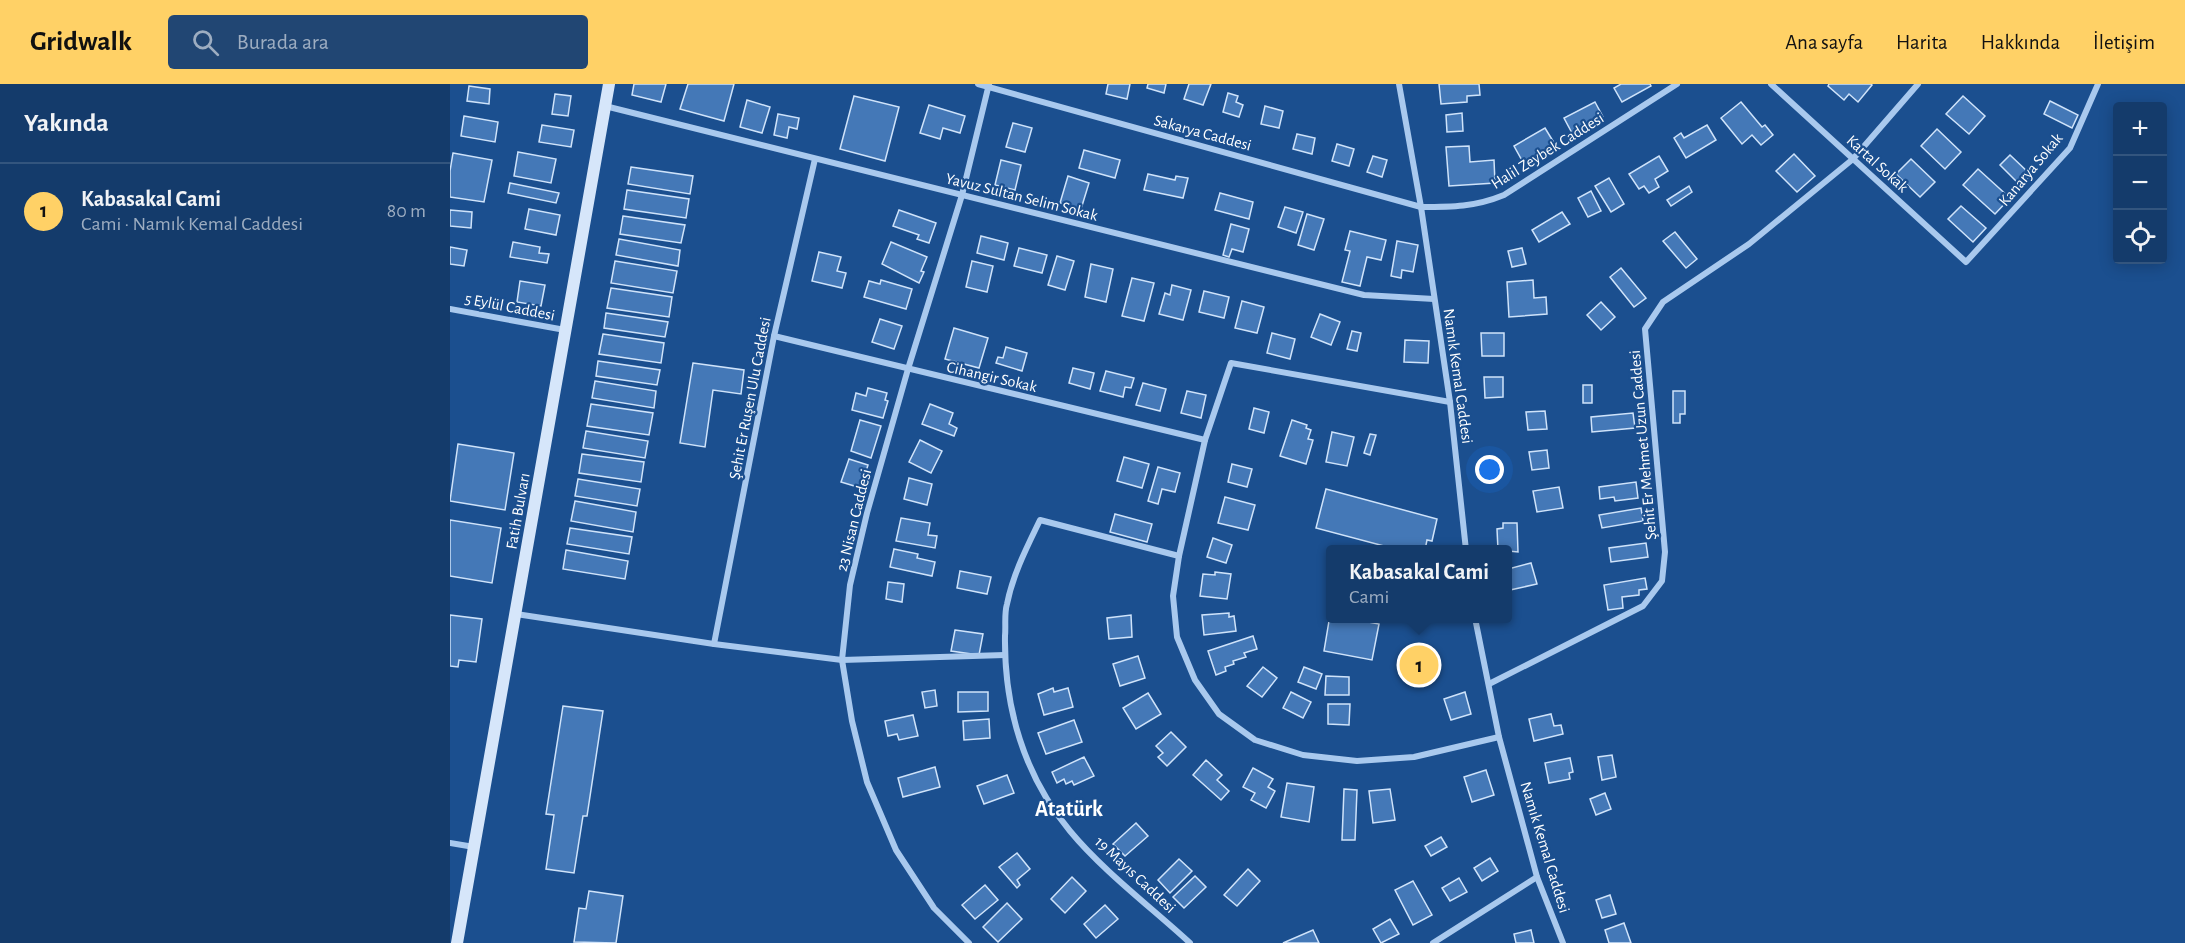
<!DOCTYPE html>
<html lang="tr">
<head>
<meta charset="utf-8">
<style>
	:root { --surface:#143b6b; --page:#214673; --text:#f1f3f6; --muted:#9dadc1; --line:#33557e; --accent:#ffd166 }
	body { margin:0; font-family:"Alegreya Sans",sans-serif; background:var(--page); color:var(--text) }
	.controls { position:absolute; right:18px; top:18px; display:grid; overflow:hidden; border-radius:6px; box-shadow:0 3px 15px #0003 }
	.controls button { width:54px; height:54px; display:grid; place-items:center; padding:0; border:0; border-bottom:2px solid var(--line); background:var(--surface); color:var(--text); font:30px sans-serif }
	.you { position:absolute; left:1040px; top:386px; width:21px; height:21px; margin:-15px; border:4px solid #fff; border-radius:50%; background:#1a73e8; box-shadow:0 0 0 9px #1a73e833 }
	.badge { display:grid; place-items:center; width:39px; height:39px; border-radius:50%; background:var(--accent); color:#111; font-size:20px; font-weight:700 }
	.pin { position:absolute; translate:-50% -50%; border:3px solid #fff; box-shadow:0 2px 6px #0006 }
	.popup { position:absolute; left:876px; top:461px; width:186px; height:78px; box-sizing:border-box; display:grid; place-content:center; border-radius:6px; background:var(--surface); filter:drop-shadow(0 2px 4px #0005); font-size:20px; white-space:nowrap; color:var(--muted) }
	.popup b { font-size:22px; color:var(--text) }
	.popup::after { content:''; position:absolute; left:50%; top:100%; margin-left:-12px; border:12px solid transparent; border-top-color:var(--surface) }
	.list { margin:0; padding:0; list-style:none }
	h2 { display:flex; justify-content:space-between; align-items:center; height:78px; margin:0; padding:0 24px; font-size:26px }
	h2 small { font-size:20px; font-weight:400; color:var(--muted) }
	.list li { display:grid; grid-template-columns:39px 1fr auto; gap:18px; align-items:center; box-sizing:border-box; height:96px; padding:0 24px; border-top:2px solid var(--line) }
	.list b { display:block; font-size:22px; white-space:nowrap }
	.list p { margin:0; font-size:20px; white-space:nowrap; color:var(--muted) }
	.list em { font-size:20px; font-style:normal; color:var(--muted) }
	.icon { flex:none; width:33px; height:33px; fill:none; stroke:currentColor; stroke-width:2; stroke-linecap:round; stroke-linejoin:round }
	.map { position:relative; flex:none; width:1735px; height:859px; overflow:hidden }
	header { display:flex; align-items:center; gap:36px; box-sizing:border-box; height:84px; padding:0 30px; background:var(--accent); color:#111 }
	header strong { font-size:28px }
	nav { display:flex; gap:33px; margin-inline-start:auto; font-size:21px }
	.search { width:420px; height:54px; background:var(--page); display:flex; align-items:center; gap:15px; box-sizing:border-box; padding:0 21px; border-radius:6px; color:var(--muted); font-size:22px }
	main { display:flex }
	aside { flex:1; background:var(--surface) }
	.map>svg:first-child { display:block }
</style>
</head>
<body>
<header>
<strong>Gridwalk</strong>
<div class="search"><svg class="icon" aria-label="search" viewBox="0 0 24 24"><circle cx="10" cy="10" r="6"/><path d="M15 15l6 6"/></svg>Burada ara</div>
<nav><a>Ana sayfa</a><a>Harita</a><a>Hakkında</a><a>İletişim</a></nav>
</header>
<main>
<aside>
<h2>Yakında<small></small></h2>
<ul class="list">
<li><span class="badge">1</span><div><b>Kabasakal Cami</b><p>Cami · Namık Kemal Caddesi</p></div><em>80 m</em></li>
</ul>
</aside>
<div class="map">
<svg width="1735" height="859" viewBox="0 0 1735 859">
	<rect width="100%" height="100%" fill="#1b4f8f"/>
	<g fill="#4478b7" stroke="#cfe3fa" stroke-width="1.5">
		<polygon points="184,0 216,0 211,18 182,11"/>
		<polygon points="238,0 284,0 274,37 230,25"/>
		<polygon points="658,0 680,0 677,15 656,10"/>
		<polygon points="698,0 716,0 714,9 697,4"/>
		<polygon points="739,0 761,0 753,21 734,15"/>
		<polygon points="989,0 1029,0 1030,11 1017,12 1017,18 991,20"/>
		<polygon points="1171,0 1200,0 1201,2 1172,18 1164,4"/>
		<polygon points="1379,0 1421,0 1422,1 1408,18 1399,10 1394,16 1378,2"/>
		<polygon points="19,2 40,5 39,20 17,17"/>
		<polygon points="778,9 788,12 786,18 793,21 789,33 773,28"/>
		<polygon points="105,10 121,12 118,32 102,30"/>
		<polygon points="404,12 449,23 435,77 390,65"/>
		<polygon points="1513,12 1535,32 1519,50 1496,30"/>
		<polygon points="297,16 320,23 312,49 290,43"/>
		<polygon points="1600,17 1628,31 1622,44 1594,30"/>
		<polygon points="1145,18 1153,33 1122,49 1114,34"/>
		<polygon points="1291,18 1312,43 1315,41 1323,51 1311,61 1302,51 1292,60 1271,34"/>
		<polygon points="479,21 515,32 510,49 493,44 490,55 470,49"/>
		<polygon points="815,22 833,27 829,44 811,40"/>
		<polygon points="1012,29 1013,47 997,48 996,31"/>
		<polygon points="328,30 349,34 347,45 339,43 337,54 324,51"/>
		<polygon points="14,32 48,38 45,58 11,52"/>
		<polygon points="563,39 582,44 575,68 556,63"/>
		<polygon points="92,41 124,46 121,63 89,58"/>
		<polygon points="1257,41 1266,56 1236,74 1224,54 1231,49 1234,54"/>
		<polygon points="1095,44 1106,62 1074,80 1064,62"/>
		<polygon points="1487,45 1511,68 1495,85 1471,62"/>
		<polygon points="847,50 865,54 862,70 843,65"/>
		<polygon points="887,60 904,65 899,82 882,77"/>
		<polygon points="1019,62 1020,78 1044,76 1045,99 999,102 996,63"/>
		<polygon points="634,66 670,76 665,94 629,84"/>
		<polygon points="68,68 106,75 101,99 64,92"/>
		<polygon points="3,69 42,76 34,118 0,113 0,87"/>
		<polygon points="1344,70 1365,92 1347,108 1326,87"/>
		<polygon points="1560,71 1581,91 1570,101 1550,81"/>
		<polygon points="923,72 937,76 932,93 917,88"/>
		<polygon points="1209,72 1218,87 1205,95 1209,103 1199,109 1194,102 1189,105 1179,90"/>
		<polygon points="1461,75 1485,98 1470,113 1446,90"/>
		<polygon points="551,76 571,81 565,106 545,101"/>
		<polygon points="181,83 243,92 240,110 178,100"/>
		<polygon points="1528,85 1560,114 1545,130 1513,101"/>
		<polygon points="698,90 725,96 726,92 738,94 733,114 694,106"/>
		<polygon points="618,92 639,99 631,125 610,119"/>
		<polygon points="1159,94 1174,120 1161,128 1145,102"/>
		<polygon points="60,99 109,109 106,119 58,109"/>
		<polygon points="1239,102 1242,108 1221,122 1217,116"/>
		<polygon points="177,106 239,115 236,134 174,125"/>
		<polygon points="1141,107 1151,127 1138,133 1128,114"/>
		<polygon points="770,109 803,118 799,135 765,126"/>
		<polygon points="1511,122 1536,144 1523,158 1498,135"/>
		<polygon points="835,123 853,128 846,149 828,143"/>
		<polygon points="79,125 110,131 106,151 75,145"/>
		<polygon points="0,126 22,128 21,144 0,142"/>
		<polygon points="449,126 486,139 479,159 467,155 469,151 443,142"/>
		<polygon points="1112,128 1120,140 1089,158 1082,146"/>
		<polygon points="857,130 874,135 864,166 848,161"/>
		<polygon points="173,132 235,141 231,159 170,150"/>
		<polygon points="781,140 799,145 793,168 782,165 779,173 773,171"/>
		<polygon points="900,147 936,156 931,176 917,173 910,202 892,198 900,167 895,166"/>
		<polygon points="1225,148 1247,175 1236,184 1213,157"/>
		<polygon points="531,152 558,159 554,176 527,169"/>
		<polygon points="169,155 230,166 228,182 166,171"/>
		<polygon points="947,157 968,161 963,188 952,186 951,194 941,192"/>
		<polygon points="63,158 90,163 89,169 99,170 97,179 60,173"/>
		<polygon points="441,158 477,173 471,187 474,188 469,199 432,180"/>
		<polygon points="0,163 17,166 14,182 0,180"/>
		<polygon points="569,164 597,171 592,189 564,182"/>
		<polygon points="1072,164 1076,180 1062,183 1058,167"/>
		<polygon points="369,168 391,173 387,187 396,189 392,204 362,197"/>
		<polygon points="607,172 624,177 615,206 598,201"/>
		<polygon points="165,177 227,187 223,209 161,199"/>
		<polygon points="522,177 543,182 537,208 516,203"/>
		<polygon points="641,180 663,185 656,218 635,213"/>
		<polygon points="1171,184 1196,214 1184,223 1160,193"/>
		<polygon points="682,194 704,199 694,237 672,232"/>
		<polygon points="431,196 462,205 456,225 414,213 419,197 430,200"/>
		<polygon points="1083,196 1084,214 1096,213 1097,230 1059,233 1057,198"/>
		<polygon points="70,197 95,201 91,222 67,218"/>
		<polygon points="722,201 741,206 733,236 709,230 715,209 720,211"/>
		<polygon points="161,204 222,213 219,233 157,224"/>
		<polygon points="754,207 779,213 774,234 749,228"/>
		<polygon points="792,217 814,223 807,249 785,244"/>
		<polygon points="1151,218 1165,233 1151,246 1137,231"/>
		<polygon points="156,229 218,238 215,253 154,244"/>
		<polygon points="870,230 890,238 881,261 861,253"/>
		<polygon points="430,235 452,242 444,265 422,258"/>
		<polygon points="504,244 538,254 529,284 495,275"/>
		<polygon points="902,247 911,249 907,267 897,265"/>
		<polygon points="822,249 845,255 840,275 817,269"/>
		<polygon points="1031,249 1054,249 1054,272 1032,272"/>
		<polygon points="153,250 214,259 211,279 149,270"/>
		<polygon points="955,256 979,257 978,279 954,278"/>
		<polygon points="556,263 577,269 572,287 546,279 548,273 553,274"/>
		<polygon points="148,277 210,286 207,301 146,292"/>
		<polygon points="243,279 294,286 291,310 263,306 255,363 230,359"/>
		<polygon points="623,284 644,289 640,305 619,299"/>
		<polygon points="656,287 684,294 681,304 675,303 673,313 650,307"/>
		<polygon points="1034,293 1053,293 1053,313 1035,314"/>
		<polygon points="145,297 206,307 204,324 142,314"/>
		<polygon points="693,299 716,305 710,327 686,321"/>
		<rect x="1133" y="301" width="9" height="18"/>
		<polygon points="418,304 437,309 435,316 438,317 433,334 402,326 406,309 416,312"/>
		<polygon points="737,307 756,311 751,334 731,329"/>
		<polygon points="1223,307 1235,307 1235,330 1230,330 1230,339 1223,339"/>
		<polygon points="141,320 203,329 199,351 137,342"/>
		<polygon points="480,320 503,329 499,340 507,344 504,352 472,340"/>
		<polygon points="804,324 819,328 814,349 799,345"/>
		<polygon points="1095,327 1097,345 1078,346 1076,328"/>
		<polygon points="1183,329 1185,344 1142,348 1141,333"/>
		<polygon points="410,336 431,342 421,374 401,367"/>
		<polygon points="842,336 857,341 856,344 861,346 858,355 863,356 856,380 830,372"/>
		<polygon points="136,347 198,357 195,374 133,364"/>
		<polygon points="882,348 904,353 897,382 876,378"/>
		<polygon points="920,350 926,351 920,371 914,369"/>
		<polygon points="470,356 492,367 481,389 459,378"/>
		<polygon points="8,360 64,369 55,426 0,417"/>
		<polygon points="1097,366 1099,384 1082,386 1079,368"/>
		<polygon points="132,370 194,378 191,398 129,389"/>
		<polygon points="674,373 699,380 692,404 667,397"/>
		<polygon points="399,375 418,381 411,404 391,398"/>
		<polygon points="782,380 802,385 797,403 778,398"/>
		<polygon points="708,383 730,389 725,408 712,405 708,420 698,417"/>
		<polygon points="459,394 482,400 477,421 454,415"/>
		<polygon points="128,395 190,405 187,422 125,412"/>
		<polygon points="1186,398 1188,414 1165,417 1164,413 1150,415 1149,403"/>
		<polygon points="1109,403 1113,424 1087,428 1083,407"/>
		<polygon points="876,405 987,435 982,457 977,456 975,466 949,466 866,444"/>
		<polygon points="775,413 805,421 798,446 768,439"/>
		<polygon points="125,417 186,428 183,448 121,437"/>
		<polygon points="1191,424 1193,437 1152,444 1149,431"/>
		<polygon points="665,430 702,440 697,458 660,448"/>
		<polygon points="451,434 480,439 478,451 487,452 485,464 446,457"/>
		<polygon points="0,436 51,444 42,499 0,492"/>
		<polygon points="1053,439 1067,439 1068,468 1048,466 1047,445 1053,444"/>
		<polygon points="120,444 182,453 179,470 117,460"/>
		<polygon points="763,454 782,461 776,479 757,473"/>
		<polygon points="1196,459 1198,473 1161,478 1159,464"/>
		<polygon points="444,465 468,470 467,474 485,478 482,492 440,483"/>
		<polygon points="116,466 178,477 175,495 113,485"/>
		<polygon points="1081,479 1087,500 1060,506 1058,485"/>
		<polygon points="510,487 541,493 537,510 507,504"/>
		<polygon points="765,488 781,490 777,515 750,512 753,490 765,491"/>
		<polygon points="1195,494 1197,505 1189,506 1189,511 1172,513 1173,524 1158,526 1154,501"/>
		<polygon points="438,498 454,500 452,518 436,515"/>
		<polygon points="779,529 779,533 784,532 786,547 754,551 752,531"/>
		<polygon points="0,531 32,535 26,578 9,576 8,583 0,582"/>
		<polygon points="681,531 682,553 659,555 657,534"/>
		<polygon points="880,531 880,534 897,534 929,540 922,576 874,567"/>
		<polygon points="505,546 533,550 529,571 501,567"/>
		<polygon points="803,552 807,565 794,569 796,573 783,577 784,580 775,583 776,587 766,591 758,567"/>
		<polygon points="968,561 989,588 969,602 949,575"/>
		<polygon points="688,572 695,594 670,602 663,580"/>
		<polygon points="813,583 827,594 812,613 797,602"/>
		<polygon points="854,583 872,590 866,605 848,598"/>
		<polygon points="876,592 899,593 899,611 875,611"/>
		<polygon points="603,604 604,608 618,604 623,623 594,631 588,610"/>
		<polygon points="485,606 487,622 475,624 472,608"/>
		<polygon points="508,608 538,608 538,627 508,628"/>
		<polygon points="841,608 861,618 853,634 833,624"/>
		<polygon points="1015,608 1021,630 1001,636 994,615"/>
		<polygon points="698,609 711,630 686,645 673,624"/>
		<polygon points="878,620 900,620 899,641 878,640"/>
		<polygon points="113,622 153,627 137,732 133,732 124,789 96,785 104,731 96,730"/>
		<polygon points="1101,630 1104,642 1111,641 1113,650 1084,657 1079,635"/>
		<polygon points="463,631 468,652 449,656 447,650 438,652 435,637"/>
		<polygon points="539,635 540,654 514,656 513,637"/>
		<polygon points="624,636 632,658 596,670 588,649"/>
		<polygon points="721,648 736,663 717,682 708,673 713,669 706,662"/>
		<polygon points="1162,671 1166,693 1152,696 1148,673"/>
		<polygon points="634,673 644,692 624,701 622,697 616,700 614,695 607,699 602,688"/>
		<polygon points="1120,674 1123,688 1119,689 1120,695 1099,699 1095,679"/>
		<polygon points="756,676 772,691 767,696 779,707 771,716 743,691"/>
		<polygon points="485,683 490,703 453,713 448,694"/>
		<polygon points="803,684 823,695 818,703 825,707 816,724 801,716 805,709 793,703"/>
		<polygon points="1036,686 1044,711 1022,718 1014,693"/>
		<polygon points="557,691 564,709 534,720 527,702"/>
		<polygon points="837,699 864,703 859,738 831,733"/>
		<polygon points="894,705 907,706 905,756 892,756"/>
		<polygon points="940,705 945,736 923,739 919,707"/>
		<polygon points="1155,709 1161,725 1146,731 1140,715"/>
		<polygon points="686,739 698,752 675,772 663,760"/>
		<polygon points="991,753 997,763 981,772 975,762"/>
		<polygon points="567,769 580,785 567,796 570,801 567,804 549,783"/>
		<polygon points="1040,774 1048,787 1032,797 1024,784"/>
		<polygon points="729,775 742,787 720,809 708,796"/>
		<polygon points="798,785 810,797 787,822 774,811"/>
		<polygon points="745,792 756,803 734,824 723,813"/>
		<polygon points="622,793 636,807 615,829 601,815"/>
		<polygon points="1009,794 1017,808 1000,817 992,804"/>
		<polygon points="963,797 982,831 963,841 945,806"/>
		<polygon points="535,801 548,816 525,835 512,821"/>
		<polygon points="139,807 173,812 166,859 124,858 129,824 136,825"/>
		<polygon points="1160,811 1166,830 1152,834 1146,816"/>
		<polygon points="557,819 572,835 548,858 533,843"/>
		<polygon points="655,821 668,835 646,854 634,840"/>
		<polygon points="940,835 949,850 931,859 923,845"/>
		<polygon points="1174,839 1181,859 1159,859 1155,846"/>
		<polygon points="863,846 869,859 833,859"/>
		<polygon points="1081,846 1084,859 1066,859 1064,850"/>
	</g>
	<g fill="none" stroke-linecap="round" stroke-linejoin="round">
		<g stroke="#a9c9ee" stroke-width="6">
			<path d="M528,0L971,123C1002,123 1025,123 1054,111L1227,0"/>
			<polyline points="949,0 971,123 1000,318 1016,466"/>
			<polyline points="1321,0 1516,178 1620,64 1648,0"/>
			<polyline points="155,22 914,211 984,215"/>
			<polyline points="0,225 115,246"/>
			<polyline points="324,252 755,356"/>
			<polyline points="1000,318 781,279 755,356 729,472 723,512 727,553 745,596 769,630 805,656 853,671 907,677 964,673 1049,653"/>
			<path d="M729,472L590,436C577,463 563,490 557,520C554,530 556,542 555,552C554,623 574,692 620,747C653,787 702,824 740,859"/>
			<polyline points="66,530 264,560 392,576 555,571"/>
			<polyline points="1025,534 1049,653 1087,793 1113,859"/>
			<polyline points="264,560 324,252 365,75"/>
			<polyline points="1039,600 1193,522 1212,497 1215,468 1195,245 1213,218 1299,160 1403,75 1468,0"/>
			<polyline points="0,759 24,763"/>
			<polyline points="519,859 484,824 446,766 417,698 402,637 392,576 400,501 417,429 458,285 512,111 539,0"/>
			<polyline points="983,859 1087,793"/>
		</g>
		<polyline stroke="#d6e6fa" stroke-width="12" points="7,859 159,0"/>
	</g>
	<g text-anchor="middle" stroke-width="4.5" stroke-linejoin="round" paint-order="stroke">
		<g font-size="16" fill="#fff" stroke="#1b4f8f">
			<text transform="translate(753 48) rotate(15)" y="6">Sakarya Caddesi</text>
			<text transform="translate(1097 66) rotate(-32)" y="6">Halil Zeybek Caddesi</text>
			<text transform="translate(1428 79) rotate(42)" y="6">Kartal Sokak</text>
			<text transform="translate(1580 85) rotate(-50)" y="6">Kanarya Sokak</text>
			<text transform="translate(572 112) rotate(14)" y="6">Yavuz Sultan Selim Sokak</text>
			<text transform="translate(60 222) rotate(11)" y="6">5 Eylül Caddesi</text>
			<text transform="translate(542 292) rotate(13)" y="6">Cihangir Sokak</text>
			<text transform="translate(1009 292) rotate(82)" y="6">Namık Kemal Caddesi</text>
			<text transform="translate(299 314) rotate(-79)" y="6">Şehit Er Ruşen Ulu Caddesi</text>
			<text transform="translate(1192 361) rotate(-95)" y="6">Şehit Er Mehmet Uzun Caddesi</text>
			<text transform="translate(67 427) rotate(-80)" y="6">Fatih Bulvarı</text>
			<text transform="translate(403 436) rotate(-76)" y="6">23 Nisan Caddesi</text>
			<text transform="translate(1096 763) rotate(73)" y="6">Namık Kemal Caddesi</text>
			<text transform="translate(686 790) rotate(43)" y="6">19 Mayıs Caddesi</text>
		</g>
		<g font-size="22" font-weight="bold" fill="#fff" stroke="#1b4f8f">
			<text x="619" y="732">Atatürk</text>
		</g>
	</g>
</svg>
<div class="controls">
<button>+</button>
<button>−</button>
<button><svg class="icon" aria-label="locate" viewBox="0 0 24 24"><circle cx="12" cy="12" r="6"/><path d="M12 2v4M12 18v4M2 12h4M18 12h4"/></svg></button>
</div>
<div class="you"></div>
<div class="pin badge" style="left:969px;top:581px">1</div>
<div class="popup"><b>Kabasakal Cami</b>Cami</div>
</div>
</main>
</body>
</html>
